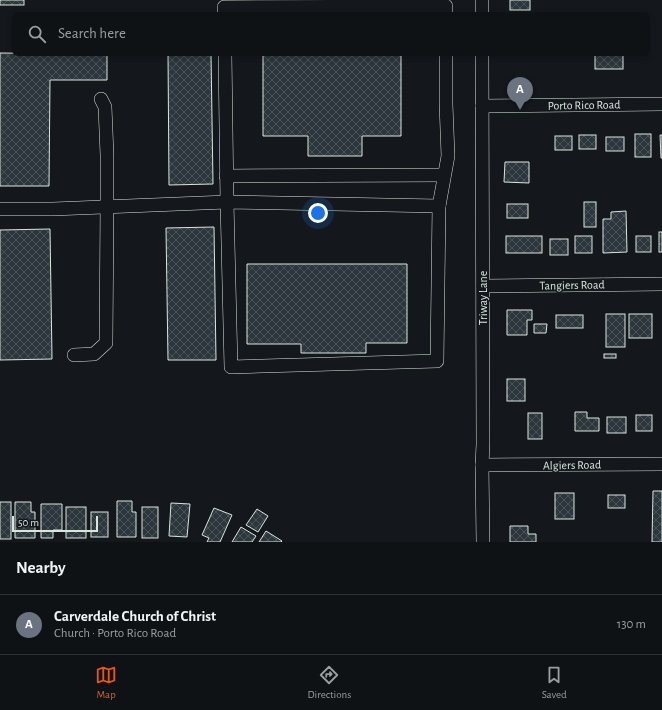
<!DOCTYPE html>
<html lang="en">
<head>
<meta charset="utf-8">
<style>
	:root { --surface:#0f1215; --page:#1d2022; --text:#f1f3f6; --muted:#9b9ea0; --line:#2f3234; --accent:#ea580c }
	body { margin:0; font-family:"Alegreya Sans",sans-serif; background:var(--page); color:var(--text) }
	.scale { position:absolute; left:12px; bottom:10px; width:86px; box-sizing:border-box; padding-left:4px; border:2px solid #d8e6dc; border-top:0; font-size:11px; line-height:14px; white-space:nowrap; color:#d8e6dc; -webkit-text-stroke:3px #14181c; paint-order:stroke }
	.you { position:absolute; left:318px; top:213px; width:14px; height:14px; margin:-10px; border:3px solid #fff; border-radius:50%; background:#1a73e8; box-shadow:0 0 0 6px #1a73e833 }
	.badge { display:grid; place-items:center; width:26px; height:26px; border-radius:50%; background:var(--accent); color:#fff; font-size:13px; font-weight:700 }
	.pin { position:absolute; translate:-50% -33px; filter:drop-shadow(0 1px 2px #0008) }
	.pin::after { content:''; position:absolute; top:21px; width:14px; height:12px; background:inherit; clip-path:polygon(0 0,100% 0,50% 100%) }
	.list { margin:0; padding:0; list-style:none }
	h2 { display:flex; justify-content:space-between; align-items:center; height:52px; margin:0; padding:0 16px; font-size:17px }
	h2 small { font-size:13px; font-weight:400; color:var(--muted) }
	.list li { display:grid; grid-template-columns:26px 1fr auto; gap:12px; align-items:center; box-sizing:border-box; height:60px; padding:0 16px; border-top:1px solid var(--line) }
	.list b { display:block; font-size:15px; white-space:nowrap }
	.list p { margin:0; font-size:13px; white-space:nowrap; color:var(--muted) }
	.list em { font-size:13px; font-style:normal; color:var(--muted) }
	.icon { flex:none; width:22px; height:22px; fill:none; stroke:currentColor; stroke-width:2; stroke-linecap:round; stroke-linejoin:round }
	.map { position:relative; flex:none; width:662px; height:542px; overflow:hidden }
	.search { position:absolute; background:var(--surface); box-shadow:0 2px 6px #0003; left:12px; right:12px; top:12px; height:44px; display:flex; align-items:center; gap:10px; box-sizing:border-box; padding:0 14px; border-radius:6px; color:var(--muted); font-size:15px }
	.sheet { height:112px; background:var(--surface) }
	nav { display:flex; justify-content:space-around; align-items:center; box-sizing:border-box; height:56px; border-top:1px solid var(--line); background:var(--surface); font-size:11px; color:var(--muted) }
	nav a { display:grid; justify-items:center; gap:2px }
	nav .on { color:var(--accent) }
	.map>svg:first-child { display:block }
</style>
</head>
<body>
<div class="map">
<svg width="662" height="542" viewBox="0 0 662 542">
	<defs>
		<pattern id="building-cross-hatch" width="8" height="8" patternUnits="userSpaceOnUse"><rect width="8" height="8" fill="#2c363c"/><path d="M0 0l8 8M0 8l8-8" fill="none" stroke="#4a5358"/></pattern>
	</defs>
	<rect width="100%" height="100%" fill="#14181c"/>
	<g fill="url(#building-cross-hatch)" stroke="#d8e6dc">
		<rect x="0" y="0" width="24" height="5"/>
		<rect x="510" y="0" width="20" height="10"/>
		<polygon points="0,53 107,54 107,80 50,80 49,186 0,186"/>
		<polygon points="168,54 211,54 213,184 169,185"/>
		<polygon points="263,54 401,54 401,136 362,136 362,156 308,156 308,136 263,136"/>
		<rect x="595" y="54" width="28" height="15"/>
		<rect x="635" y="134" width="16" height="23"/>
		<rect x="579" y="135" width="17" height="14"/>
		<polygon points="660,135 662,135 662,158 661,158"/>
		<rect x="555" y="136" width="17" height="14"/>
		<rect x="606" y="137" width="18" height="14"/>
		<polygon points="505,162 529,162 529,183 504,182"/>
		<rect x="584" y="202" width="12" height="25"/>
		<rect x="507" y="204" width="21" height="14"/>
		<polygon points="626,211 627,252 603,253 603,219 611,219 611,212"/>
		<polygon points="214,227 216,360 168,360 166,228"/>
		<polygon points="50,229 52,359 0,360 0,230"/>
		<rect x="659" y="232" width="3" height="20"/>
		<rect x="506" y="236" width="36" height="17"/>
		<rect x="575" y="236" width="17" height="17"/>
		<rect x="636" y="236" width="15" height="16"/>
		<rect x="550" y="239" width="18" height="16"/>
		<polygon points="247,264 407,264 407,343 366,343 366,353 301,353 301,344 247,344"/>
		<polygon points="507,310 532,310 532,320 527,320 527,335 507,335"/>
		<rect x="606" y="314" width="19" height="33"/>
		<rect x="629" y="314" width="23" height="24"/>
		<rect x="556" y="315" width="27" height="13"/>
		<polygon points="534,324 547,324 546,333 534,333"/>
		<rect x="604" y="354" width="12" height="4"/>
		<rect x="507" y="379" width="18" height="22"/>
		<polygon points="575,412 587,412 587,418 599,418 599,431 575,431"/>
		<rect x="528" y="413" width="14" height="26"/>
		<rect x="636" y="415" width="16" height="16"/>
		<rect x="607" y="417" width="19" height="16"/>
		<polygon points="653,491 662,491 662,542 652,542"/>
		<rect x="555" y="493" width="19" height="26"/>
		<rect x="608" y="495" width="17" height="13"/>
		<polygon points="117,501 132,501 132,512 136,512 136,537 117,537"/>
		<rect x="0" y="502" width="11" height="37"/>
		<polygon points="15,502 31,502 31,512 35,512 35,538 15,538"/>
		<polygon points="171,503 190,504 187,537 169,536"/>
		<polygon points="41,504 62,504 62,530 53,530 53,538 41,538"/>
		<rect x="66" y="507" width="20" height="31"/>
		<rect x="142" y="507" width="16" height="31"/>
		<polygon points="214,508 232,515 220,542 207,542 209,538 202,535"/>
		<polygon points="257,509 268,516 258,532 246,525"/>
		<rect x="91" y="512" width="17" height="25"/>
		<polygon points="510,526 528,526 528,534 536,534 536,542 510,542"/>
		<polygon points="241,527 256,536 252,542 232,542"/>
		<polygon points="266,531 282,541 281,542 259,542"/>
	</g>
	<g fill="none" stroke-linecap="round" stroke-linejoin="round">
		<defs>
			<g id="minor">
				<polyline points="482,0 482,14"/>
				<polyline points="224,14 224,7 446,6 446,14"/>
				<polyline points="225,54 227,202 231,367 437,361 439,206 448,156 446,104 446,54"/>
				<polyline points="482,54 483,444 482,465 483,542"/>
				<polyline points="482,106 662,104"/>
				<polyline points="226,176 444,175"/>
				<polyline points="0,209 53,209 227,202 439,206"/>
				<polyline points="483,286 662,284"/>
				<polyline points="74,355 94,354 106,343 107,207 107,155 105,107 101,99"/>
				<polyline points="482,465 662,464"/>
			</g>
		</defs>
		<use href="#minor" stroke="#d8e6dc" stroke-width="14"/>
		<use href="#minor" stroke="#14181c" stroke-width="13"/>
	</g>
	<g text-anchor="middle" stroke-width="3" stroke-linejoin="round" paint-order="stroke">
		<g font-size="12" fill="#d8e6dc" stroke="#14181c">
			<text transform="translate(584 105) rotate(-1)" y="4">Porto Rico Road</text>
			<text transform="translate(572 285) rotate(-1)" y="4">Tangiers Road</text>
			<text transform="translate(483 298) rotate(-90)" y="4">Triway Lane</text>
			<text transform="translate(572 465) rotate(-1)" y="4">Algiers Road</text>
		</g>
	</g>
</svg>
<div class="scale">50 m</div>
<div class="you"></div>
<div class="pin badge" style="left:520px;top:110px;background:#6b7280">A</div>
<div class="search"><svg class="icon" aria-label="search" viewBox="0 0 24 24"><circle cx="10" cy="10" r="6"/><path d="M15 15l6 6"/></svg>Search here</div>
</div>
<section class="sheet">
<h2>Nearby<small></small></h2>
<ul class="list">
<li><span class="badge" style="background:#6b7280">A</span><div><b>Carverdale Church of Christ</b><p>Church · Porto Rico Road</p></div><em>130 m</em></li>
</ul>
</section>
<nav>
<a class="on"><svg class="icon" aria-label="map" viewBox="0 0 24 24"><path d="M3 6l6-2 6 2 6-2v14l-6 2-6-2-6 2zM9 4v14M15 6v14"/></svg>Map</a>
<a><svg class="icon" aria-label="directions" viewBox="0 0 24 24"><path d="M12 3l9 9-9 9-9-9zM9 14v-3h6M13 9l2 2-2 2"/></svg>Directions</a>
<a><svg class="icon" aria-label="saved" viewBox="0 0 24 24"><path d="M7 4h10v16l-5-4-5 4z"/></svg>Saved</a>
</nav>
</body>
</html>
